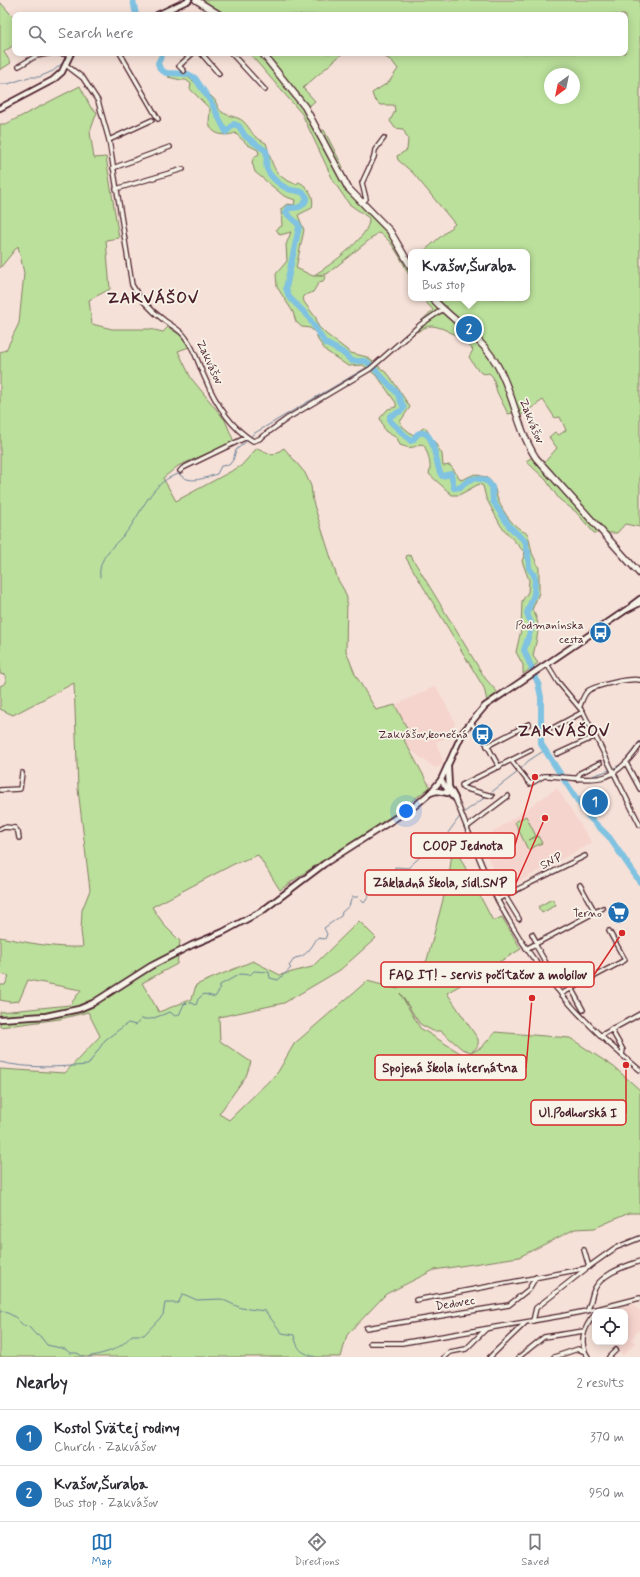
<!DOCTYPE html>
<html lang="en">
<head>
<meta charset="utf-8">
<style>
	:root { --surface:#fff; --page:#f7f7f7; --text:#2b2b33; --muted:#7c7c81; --line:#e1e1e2; --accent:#1f6fb2 }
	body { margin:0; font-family:Mynerve,sans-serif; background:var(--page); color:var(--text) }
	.controls { position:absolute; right:12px; bottom:12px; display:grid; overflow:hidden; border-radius:8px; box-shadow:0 2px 10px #0003 }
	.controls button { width:36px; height:36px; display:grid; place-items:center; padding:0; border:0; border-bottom:1px solid var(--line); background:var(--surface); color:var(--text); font:20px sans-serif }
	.compass { position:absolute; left:544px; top:68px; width:36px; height:36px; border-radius:50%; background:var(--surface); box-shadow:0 2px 10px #0003; rotate:213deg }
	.you { position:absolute; left:406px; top:811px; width:14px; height:14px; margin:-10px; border:3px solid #fff; border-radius:50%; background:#1a73e8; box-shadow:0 0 0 6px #1a73e833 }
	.badge { display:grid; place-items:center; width:26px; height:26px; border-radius:50%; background:var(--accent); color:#fff; font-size:13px; font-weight:700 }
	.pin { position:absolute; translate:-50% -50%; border:2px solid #fff; box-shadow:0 1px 4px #0006 }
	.popup { position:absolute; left:408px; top:249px; width:122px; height:52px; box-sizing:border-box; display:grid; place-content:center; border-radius:8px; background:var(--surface); filter:drop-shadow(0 1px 3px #0005); font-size:13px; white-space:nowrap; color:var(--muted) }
	.popup b { font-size:15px; color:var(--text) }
	.popup::after { content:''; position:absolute; left:50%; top:100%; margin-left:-8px; border:8px solid transparent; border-top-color:var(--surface) }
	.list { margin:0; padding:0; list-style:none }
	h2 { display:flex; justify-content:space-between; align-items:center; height:52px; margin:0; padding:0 16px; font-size:17px }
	h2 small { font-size:13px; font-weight:400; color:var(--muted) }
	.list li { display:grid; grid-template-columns:26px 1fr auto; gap:12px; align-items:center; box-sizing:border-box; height:56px; padding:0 16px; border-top:1px solid var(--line) }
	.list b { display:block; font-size:15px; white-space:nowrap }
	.list p { margin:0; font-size:13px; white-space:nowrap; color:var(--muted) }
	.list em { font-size:13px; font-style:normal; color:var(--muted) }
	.icon { flex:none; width:22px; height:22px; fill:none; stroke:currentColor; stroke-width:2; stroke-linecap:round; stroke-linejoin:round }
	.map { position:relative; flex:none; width:640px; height:1357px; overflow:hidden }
	.search { position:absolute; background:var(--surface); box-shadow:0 2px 10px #0003; left:12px; right:12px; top:12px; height:44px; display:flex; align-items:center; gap:10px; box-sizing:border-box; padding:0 14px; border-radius:8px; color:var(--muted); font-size:15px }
	.sheet { height:164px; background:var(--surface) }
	nav { display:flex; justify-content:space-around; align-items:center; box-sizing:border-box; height:56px; border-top:1px solid var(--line); background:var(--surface); font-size:11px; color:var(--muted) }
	nav a { display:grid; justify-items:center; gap:2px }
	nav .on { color:var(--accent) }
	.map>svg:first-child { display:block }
</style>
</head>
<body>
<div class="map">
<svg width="640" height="1357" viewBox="0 0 640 1357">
	<rect width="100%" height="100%" fill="#f6e1d8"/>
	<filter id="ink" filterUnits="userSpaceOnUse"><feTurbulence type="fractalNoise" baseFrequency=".025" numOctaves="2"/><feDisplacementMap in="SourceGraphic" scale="8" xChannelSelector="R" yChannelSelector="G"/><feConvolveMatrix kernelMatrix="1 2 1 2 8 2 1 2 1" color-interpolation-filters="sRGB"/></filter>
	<g filter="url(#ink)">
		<g fill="#f5d4cd">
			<polygon points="436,686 455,722 451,736 436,742 444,764 435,768 408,748 404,740 411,736 395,705"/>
			<polygon points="557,788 592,843 503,890 480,841"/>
			<polygon points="633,1304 640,1311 640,1329 631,1339 635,1343 623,1355 609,1342 625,1342 625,1312 604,1312"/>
		</g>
		<g fill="#bbe09b" stroke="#828063" fill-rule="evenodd">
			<path d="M198,0H640V527L625,524L617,533H594L576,512L559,499L546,480L526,461L536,455L544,463L557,448L549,437L555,432L559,435L566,430L560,417L555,418L543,400L520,416L512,413L508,414L497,392L493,377L489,373C479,377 474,364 469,357L473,350C466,340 445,327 432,326C427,326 422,329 417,332L421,321L433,310L422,298H527V252H423L455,224L413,173L398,160L397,156L407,150L408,139L403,129L395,128L390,121L395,111L394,105H380L374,99L372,93L389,82L398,69L392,61L378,53H625V15H213ZM550,74H574V98H550Z"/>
			<polygon points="0,2 15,19 15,44 4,52 11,63 0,70"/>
			<path d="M249,53H343L303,88L315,101L305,110L317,131L324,130L343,167L341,181L352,197L380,224L411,262V279C405,267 391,236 378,233L327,274L314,275C329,266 371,237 369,218L349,204L334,182L302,114Z"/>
			<path d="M180,71C191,80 204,88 214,99C217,103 217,108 222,112C229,117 238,116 244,122C255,134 249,134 266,143C273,164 272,176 296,184L299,182C309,187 315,197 312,208L298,215L304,230L296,268L313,276H326L323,281L319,282L313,292L303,296L304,302L316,318L318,326L326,334L351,353L367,357L389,375L410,407L400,422L402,426L413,435L425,427L442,454L443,466L450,465L461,480L475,474C479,476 484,476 487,478C496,484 495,492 498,500C505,515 513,527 528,534L532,553L539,568V593L532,610C543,624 536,640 533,656L538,663L523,674V665L516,652L521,630L522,601L528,592L529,580L522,561L525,553L501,526L486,498L483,486L479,484L459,495H452L429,474C432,464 428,454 424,445L420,444C412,449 408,448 400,445L397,438L385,431L380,418L388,409L396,407V403L378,377L363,365L348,366L326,351L318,340L316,333L310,328L302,327L296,322L293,312L277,287L276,274L287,261L286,245L291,232L280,235L276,229L282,226L281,209L287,204L294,205L295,200L284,196L255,172L252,162L254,157L259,154L258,150L248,145L235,133C226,137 210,135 209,122C209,118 210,113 210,109L190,89L191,84L186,80H181L168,77Z"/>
			<path d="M80,86L91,108L97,112L90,132L94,158L106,157L119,238L106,240L110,289L89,300L92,324L112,329H150L163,332L168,327L180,335L189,347L178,351L191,378L225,420L234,442L178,466L163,478L176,501L241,466L257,448L273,455L284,448L305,473L311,486L313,502L338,580L344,590L347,598L346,651L355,674L376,710L395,705L411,736L404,740L430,787C383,826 329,854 280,890L258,855L234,864L152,907L165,926L180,941L177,964L142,983L159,1012L192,999L196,985L253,961L280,975L312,967L359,921L376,938L340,970L284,1003L219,1017L220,1041L251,1062L246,1076L219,1114L229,1120L278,1072L294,1044L367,981L398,989L427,960L449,877L453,844L493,921L502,917L521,949L447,993L478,1039C479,1046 476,1049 471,1052L462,1049L441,1031H433L420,1024L400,993L420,1028L465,1056L482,1047L495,1032L570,1038L614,1067L640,1090V1213H629L595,1228L575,1229L519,1257L434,1270L386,1294L347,1335L341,1357H0V1069L65,1073L100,1036L88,1012L60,1019L0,1027V1012L70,1005L81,990L28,980L19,1001L10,1002L0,1000V985H5L9,976L0,974V937C29,943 53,948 83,947L81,931L82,910L90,890L78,789L74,683L13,715L0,709V686L6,683V675L0,674V352L6,350L19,323L24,273L18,246L0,268V124H6Z"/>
			<polygon points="407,555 411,556 485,678 498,693 487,701 484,688 406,558"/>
			<polygon points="526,816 536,836 529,840 538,836 542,843 528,850 515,822"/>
			<polygon points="552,899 556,905 542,913 538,907"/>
		</g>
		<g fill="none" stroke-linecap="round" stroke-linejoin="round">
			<g stroke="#6a8198" stroke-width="1">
				<polyline points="71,57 77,53"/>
				<polyline points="0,84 8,84 29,77 39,77 53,71 65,61"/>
				<polyline points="250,438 253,434 371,365"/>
				<path d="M100,577C97,554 120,543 131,526C144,507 154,480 179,474C190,485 204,478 217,474L221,466L229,465L233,460L236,450L248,440"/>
				<polyline points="613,769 623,763 640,741"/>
				<polyline points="520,770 528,761 545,750"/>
				<polyline points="589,777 610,770"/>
				<polyline points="489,794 518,772"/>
				<polyline points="578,801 580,796"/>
				<polyline points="463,813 487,796"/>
				<path d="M0,1062C28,1069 60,1067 88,1065L105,1040L128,1023L136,1025L141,1019H151L170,1012L175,1016L179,1015L184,1004L190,1002L196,1005L198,999L204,994L215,997L219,991L220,985L240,974L250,975L254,971L269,972L270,978L278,980L291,968L289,966L295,958C306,957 312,947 317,938L325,939L327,934L324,928L341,916L342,912L349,906L352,897H358L364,903L369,896L368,889L370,882L394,876L395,867L408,868L434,844L442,841L461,815"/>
				<polyline points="0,1312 4,1311 15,1317 23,1325 29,1327 36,1335 40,1336 47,1345 65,1349 70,1353 77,1353 84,1357"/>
				<path d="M88,1357C108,1352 118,1351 132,1335H144L163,1315L165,1303H178L183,1294L197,1300L221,1299L241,1308L265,1311L282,1333L294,1335C298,1350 300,1352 315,1357"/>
			</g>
			<g stroke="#80c2e1" stroke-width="6">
				<polyline points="133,0 136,15"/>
				<path d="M163,53L158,63L160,69L166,73L188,74L195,78L211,102L226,132L234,124L239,126L245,136L266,151C268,157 265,164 267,169C270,177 281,186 288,189C295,192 303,189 307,198C303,208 298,208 288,208L286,213L298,224L299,227L286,288L289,297L307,315L325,343L342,352L352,361H365L371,365L397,393L404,408L401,411L390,416V421L411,441C415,440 415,434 420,433C436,430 435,469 442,476L451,474L454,488L461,487C469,478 476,476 488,482L492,487L493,501L496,506L510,527L526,542V548L528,552L529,568L534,575L535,579L534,594L527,613L532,626L524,650L538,683L541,697V744L587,815L609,837L640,882"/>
			</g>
			<defs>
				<g id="minor">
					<polyline points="199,15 201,14"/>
					<polyline points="57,53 70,55"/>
					<polyline points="120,53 158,119"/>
					<polyline points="201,53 219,74"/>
					<polyline points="231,53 265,90"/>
					<path d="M66,65L83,78L98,101L109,140L132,285C139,298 153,312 165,321C172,326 181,330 186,338C195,350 198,363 204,376C214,400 230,427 253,441L259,439L288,418L370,369L420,325L443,309"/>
					<polyline points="19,66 36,56 52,53"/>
					<polyline points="184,71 179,66 193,53"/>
					<polyline points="109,140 152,120"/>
					<polyline points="113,168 170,147"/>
					<polyline points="116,189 183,169"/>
					<polyline points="362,203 366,199 362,183 374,157 375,150 384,138"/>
					<polyline points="180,471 183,468 247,437"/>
					<polyline points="547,664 558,682 583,712 553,728"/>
					<path d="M580,706C582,700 584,693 589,690C598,685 630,678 640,680"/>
					<polyline points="583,712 640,825"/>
					<polyline points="470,722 481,734 499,767"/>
					<polyline points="487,746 529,724"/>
					<polyline points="557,754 594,737"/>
					<path d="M511,760L530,784L544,776H549C594,779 611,788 640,745"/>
					<polyline points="626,763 640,789"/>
					<polyline points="577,779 580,773 600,763"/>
					<polyline points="0,790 20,789 22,773"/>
					<polyline points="492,796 463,788 462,785 531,750"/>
					<path d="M455,798C469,832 481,866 497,899C532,966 581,1023 640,1070"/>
					<polyline points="467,827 508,796"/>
					<polyline points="0,829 4,827 15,828 18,832 19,838"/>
					<polyline points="580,885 595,912"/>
					<polyline points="505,896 519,919"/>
					<polyline points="498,899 585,856"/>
					<polyline points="532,934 537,943"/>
					<polyline points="535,944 546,963"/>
					<polyline points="526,949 603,908"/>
					<polyline points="571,988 583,1010"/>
					<polyline points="561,994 625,960 609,931"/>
					<polyline points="611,1029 623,1050 622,1055"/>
					<polyline points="600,1036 640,1014"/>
					<polyline points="584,1250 589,1267"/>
					<polyline points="416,1300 587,1268"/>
					<path d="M587,1311C591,1304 591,1297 594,1290C602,1273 624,1267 640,1261"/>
					<polyline points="533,1321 536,1308 587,1268 615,1248 640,1238"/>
					<polyline points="366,1328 509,1305 529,1289 536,1277"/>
					<polyline points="370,1343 402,1343 561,1316 601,1308 640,1298"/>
					<polyline points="444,1357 450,1352 466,1349 486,1329"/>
					<polyline points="490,1357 525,1323"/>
					<polyline points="519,1357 544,1337 584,1331"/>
					<polyline points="554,1357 578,1349 585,1352"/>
					<path d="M588,1357C578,1342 584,1327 595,1314"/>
					<polyline points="609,1357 616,1350"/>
				</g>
				<g id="tertiary">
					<polyline points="157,15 189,0"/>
					<polyline points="0,108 53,80 62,72 71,53"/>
					<polyline points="632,605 640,599"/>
					<polyline points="448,767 449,787 455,798"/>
					<polyline points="441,780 452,796"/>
					<polyline points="430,793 437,791 448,793"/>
					<polyline points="0,1019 46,1016 79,1009 93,1003 151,966 192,945 223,932 262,911 324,864 416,805 430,793 441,780 463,732 485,706 626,610 640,603"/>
				</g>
				<g id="secondary">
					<polyline points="196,0 220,15"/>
					<polyline points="262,53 305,107 348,188 390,231 411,267"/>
					<path d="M432,298C453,321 480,336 496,363C514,393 517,429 536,458L640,574"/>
				</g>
			</defs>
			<use href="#minor" stroke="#4a1f2b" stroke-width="6"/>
			<use href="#tertiary" stroke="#4a1f2b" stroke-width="8"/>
			<use href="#secondary" stroke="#4a1f2b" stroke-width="8"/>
			<use href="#minor" stroke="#f7f3e8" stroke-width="3.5"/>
			<use href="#tertiary" stroke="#f7f3e8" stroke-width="4.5"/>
			<use href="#secondary" stroke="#f7f3e8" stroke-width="5.5"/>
		</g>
	</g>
	<defs>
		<symbol id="bus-disc" viewBox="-11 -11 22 22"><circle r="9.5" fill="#1f6fb2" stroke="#f7f3e8"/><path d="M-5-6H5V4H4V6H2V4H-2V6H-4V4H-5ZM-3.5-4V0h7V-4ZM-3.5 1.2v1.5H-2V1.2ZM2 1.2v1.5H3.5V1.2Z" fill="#fff"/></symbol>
		<symbol id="supermarket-disc" viewBox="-11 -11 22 22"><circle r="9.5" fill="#1f6fb2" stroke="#f7f3e8"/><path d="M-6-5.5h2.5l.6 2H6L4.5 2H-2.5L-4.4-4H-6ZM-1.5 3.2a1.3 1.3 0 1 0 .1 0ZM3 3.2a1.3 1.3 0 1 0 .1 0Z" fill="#fff"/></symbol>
	</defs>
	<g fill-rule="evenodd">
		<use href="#bus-disc" x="588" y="620" width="25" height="25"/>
		<use href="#bus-disc" x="470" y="722" width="25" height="25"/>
		<use href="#supermarket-disc" x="606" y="900" width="25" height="25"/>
	</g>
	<g text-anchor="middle" stroke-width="3.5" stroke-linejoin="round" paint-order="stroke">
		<g font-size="12" fill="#4a1f2b" stroke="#f7f3e8">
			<text transform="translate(210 362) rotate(65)" y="4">Zakvášov</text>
			<text transform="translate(532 421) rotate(68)" y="4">Zakvášov</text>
			<text transform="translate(551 861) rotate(-26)" y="4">SNP</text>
			<text transform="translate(455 1303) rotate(-9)" y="4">Dedovec</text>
		</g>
		<g font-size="12" fill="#4a1f2b" stroke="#f7f3e8" text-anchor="end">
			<text x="584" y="629">Podmanínska<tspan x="584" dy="14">cesta</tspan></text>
			<text x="468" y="738">Zakvášov,konečná</text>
			<text x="602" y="917">Terno</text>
		</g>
		<g font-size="16" font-weight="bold" letter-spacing="1" fill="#4a1f2b" stroke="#f7f3e8">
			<text x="153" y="303">ZAKVÁŠOV</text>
			<text x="564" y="736">ZAKVÁŠOV</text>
		</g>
	</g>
	<path fill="none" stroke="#d62828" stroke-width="1.5" d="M535 777L515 845M545 818L516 883M622 933L594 975M532 998L526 1068M626 1065L626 1113"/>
	<g fill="#d62828" stroke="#f7f3e8" stroke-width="1.5">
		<circle cx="535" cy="777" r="4"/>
		<circle cx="545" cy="818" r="4"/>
		<circle cx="622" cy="933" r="4"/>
		<circle cx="532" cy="998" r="4"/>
		<circle cx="626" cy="1065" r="4"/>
	</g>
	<g fill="#f7f3e8" stroke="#d62828" stroke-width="1.5">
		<rect x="411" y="833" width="104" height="25" rx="4"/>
		<rect x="365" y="870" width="151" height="25" rx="4"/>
		<rect x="381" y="962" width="213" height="25" rx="4"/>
		<rect x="375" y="1055" width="151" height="25" rx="4"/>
		<rect x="531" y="1100" width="95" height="25" rx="4"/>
	</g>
	<g font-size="13" text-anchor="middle" font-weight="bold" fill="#4a1f2b">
		<text x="463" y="850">COOP Jednota</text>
		<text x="440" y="887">Základná škola, sídl.SNP</text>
		<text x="488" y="979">FAQ IT! - servis počítačov a mobilov</text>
		<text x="450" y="1072">Spojená škola internátna</text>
		<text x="578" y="1117">Ul.Podhorská I</text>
	</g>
</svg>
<div class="controls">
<button><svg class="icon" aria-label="locate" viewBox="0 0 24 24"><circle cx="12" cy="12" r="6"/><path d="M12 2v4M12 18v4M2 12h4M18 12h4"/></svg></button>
</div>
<svg class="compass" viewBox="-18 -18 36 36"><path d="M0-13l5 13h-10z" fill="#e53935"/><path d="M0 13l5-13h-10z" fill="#7c7c81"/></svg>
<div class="you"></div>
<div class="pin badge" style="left:595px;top:802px">1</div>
<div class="pin badge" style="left:469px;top:329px">2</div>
<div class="popup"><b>Kvašov,Šuraba</b>Bus stop</div>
<div class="search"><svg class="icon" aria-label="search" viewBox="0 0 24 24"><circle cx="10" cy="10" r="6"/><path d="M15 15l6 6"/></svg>Search here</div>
</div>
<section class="sheet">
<h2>Nearby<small>2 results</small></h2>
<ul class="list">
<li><span class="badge">1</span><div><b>Kostol Svätej rodiny</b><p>Church · Zakvášov</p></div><em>370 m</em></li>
<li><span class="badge">2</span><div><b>Kvašov,Šuraba</b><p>Bus stop · Zakvášov</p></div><em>950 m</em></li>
</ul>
</section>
<nav>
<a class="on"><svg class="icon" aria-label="map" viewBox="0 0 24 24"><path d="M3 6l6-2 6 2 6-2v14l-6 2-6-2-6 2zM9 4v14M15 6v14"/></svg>Map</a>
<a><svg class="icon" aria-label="directions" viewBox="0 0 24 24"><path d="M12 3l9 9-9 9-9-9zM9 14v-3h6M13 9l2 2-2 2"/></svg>Directions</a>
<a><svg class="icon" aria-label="saved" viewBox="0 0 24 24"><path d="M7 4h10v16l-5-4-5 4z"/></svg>Saved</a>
</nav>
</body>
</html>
